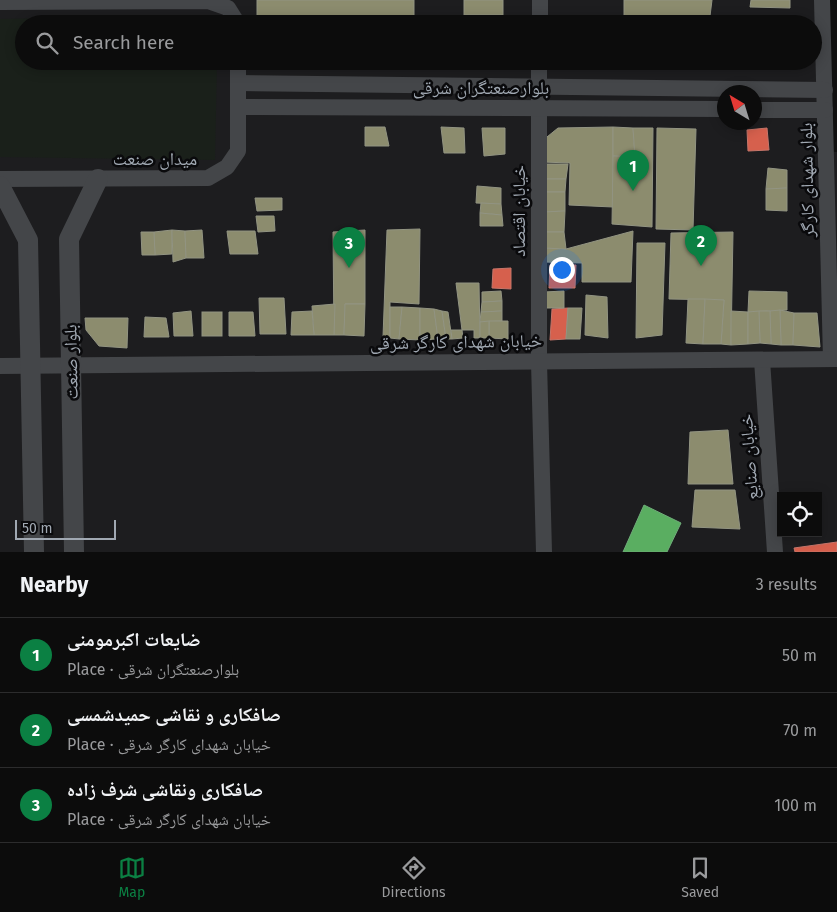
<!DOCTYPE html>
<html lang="en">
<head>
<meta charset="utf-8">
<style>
	:root { --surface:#0c0c0c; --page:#1a1a1a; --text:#f1f3f6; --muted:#9a9b9d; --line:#2c2c2d; --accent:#0b8043 }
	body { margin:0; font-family:"Fira Sans","Noto Naskh Arabic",sans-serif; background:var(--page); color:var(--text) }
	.controls { position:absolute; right:15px; bottom:15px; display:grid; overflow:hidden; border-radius:0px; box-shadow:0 2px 12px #0003 }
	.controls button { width:45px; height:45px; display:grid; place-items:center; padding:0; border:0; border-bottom:1px solid var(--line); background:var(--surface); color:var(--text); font:25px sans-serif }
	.compass { position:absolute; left:717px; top:85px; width:45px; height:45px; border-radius:50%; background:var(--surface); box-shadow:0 2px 12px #0003; rotate:322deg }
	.scale { position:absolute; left:15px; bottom:12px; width:101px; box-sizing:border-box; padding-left:5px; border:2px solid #a0a8b2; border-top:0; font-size:14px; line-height:18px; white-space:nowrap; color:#a0a8b2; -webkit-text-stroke:4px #0a0a0c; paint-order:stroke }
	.you { position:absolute; left:561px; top:269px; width:18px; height:18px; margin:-12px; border:4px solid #fff; border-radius:50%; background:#1a73e8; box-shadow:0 0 0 8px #1a73e833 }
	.badge { display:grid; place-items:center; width:32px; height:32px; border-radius:50%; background:var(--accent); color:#fff; font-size:16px; font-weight:700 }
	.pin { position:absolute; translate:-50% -41px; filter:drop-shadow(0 1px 2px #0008) }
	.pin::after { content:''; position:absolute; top:26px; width:18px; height:15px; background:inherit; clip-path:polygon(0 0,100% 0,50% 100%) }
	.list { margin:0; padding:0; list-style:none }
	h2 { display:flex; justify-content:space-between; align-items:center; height:65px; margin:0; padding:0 20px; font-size:21px }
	h2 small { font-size:16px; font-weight:400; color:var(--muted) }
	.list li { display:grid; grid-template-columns:32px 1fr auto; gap:15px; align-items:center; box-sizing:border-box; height:75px; padding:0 20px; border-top:1px solid var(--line) }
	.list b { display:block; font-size:19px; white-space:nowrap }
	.list p { margin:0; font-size:16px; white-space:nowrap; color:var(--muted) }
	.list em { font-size:16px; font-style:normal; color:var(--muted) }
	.icon { flex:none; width:28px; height:28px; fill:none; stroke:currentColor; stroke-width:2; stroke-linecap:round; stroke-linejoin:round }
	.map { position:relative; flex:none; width:837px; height:552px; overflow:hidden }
	.search { position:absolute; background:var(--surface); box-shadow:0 2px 12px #0003; left:15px; right:15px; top:15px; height:55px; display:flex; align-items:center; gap:12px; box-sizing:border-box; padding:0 18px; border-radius:28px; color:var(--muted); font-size:19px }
	.sheet { height:290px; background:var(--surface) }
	nav { display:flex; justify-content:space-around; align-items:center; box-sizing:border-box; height:70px; border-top:1px solid var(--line); background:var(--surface); font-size:14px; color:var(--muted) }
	nav a { display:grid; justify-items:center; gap:2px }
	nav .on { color:var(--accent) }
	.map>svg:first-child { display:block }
</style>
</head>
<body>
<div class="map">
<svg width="837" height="552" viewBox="0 0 837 552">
	<rect width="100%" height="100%" fill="#101010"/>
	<path fill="#1d1d1f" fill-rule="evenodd" d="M0,0H819L823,151L837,152V552H0ZM24,24H813V61H24ZM724,92H754V122H724ZM781,496H818V533H781Z"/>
	<polygon fill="#1a201a" points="218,15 218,24 24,24 24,61 217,61 215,160 0,157 0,19"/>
	<g fill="#d6604d" stroke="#c6766b">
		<polygon points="767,128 769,150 748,151 747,130"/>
		<polygon points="550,265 576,265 575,288 549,288"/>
		<polygon points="511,268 511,289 492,288 493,269"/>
		<polygon points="568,308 566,339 550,340 552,309"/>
		<polygon points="837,542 837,552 795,552 794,548"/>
	</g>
	<polygon fill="#5aae61" stroke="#6fac79" points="644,505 681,523 667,552 623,552"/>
	<g fill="#8c8c6e" stroke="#929482">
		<rect x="257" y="0" width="157" height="24"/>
		<rect x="464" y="0" width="39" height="15"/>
		<polygon points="624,0 712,0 709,24 624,24"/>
		<polygon points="751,0 790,0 790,8 750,7"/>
		<polygon points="365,127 385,127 389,146 365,146"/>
		<polygon points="441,127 464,128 465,153 444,153"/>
		<polygon points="613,127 613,207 569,205 570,163 542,162 542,141 558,128"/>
		<polygon points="613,127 633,128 635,157 613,156"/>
		<polygon points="482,128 505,128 505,154 484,156"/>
		<polygon points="633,128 653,128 652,227 612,224 613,156 635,157"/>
		<polygon points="657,128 696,129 693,230 656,229"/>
		<polygon points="545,164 568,164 566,179 544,179"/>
		<polygon points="768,168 787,170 787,188 766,189"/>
		<polygon points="544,179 566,179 565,192 544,192"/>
		<polygon points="477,186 501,188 501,204 476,203"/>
		<polygon points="787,188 787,211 766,210 766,189"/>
		<polygon points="544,192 565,192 565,211 543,212"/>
		<polygon points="255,198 282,198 282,210 257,211"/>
		<polygon points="481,203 501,204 502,215 480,213"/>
		<polygon points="565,211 564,232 541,232 543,212"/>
		<polygon points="480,213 502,215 503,226 480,226"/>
		<polygon points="256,216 274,216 275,231 258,232"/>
		<polygon points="420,229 419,304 390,302 390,338 383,337 387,230"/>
		<polygon points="172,230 172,254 155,255 154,232"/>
		<polygon points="172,230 185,231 186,258 173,262"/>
		<polygon points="202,230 204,258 186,258 185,231"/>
		<polygon points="365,230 365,304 345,304 344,335 334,335 333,232"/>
		<polygon points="227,231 255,231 258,254 230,254"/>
		<polygon points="633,231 631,282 582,282 582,263 544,262 544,248 566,249"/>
		<polygon points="141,232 154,232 155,255 142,255"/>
		<polygon points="541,232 564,232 566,249 544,248"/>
		<polygon points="733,232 731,345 721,344 724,300 669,299 671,233"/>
		<polygon points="637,243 665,243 662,335 636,338"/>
		<polygon points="456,283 479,283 480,338 474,338 474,330 462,330"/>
		<polygon points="501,291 502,301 482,302 482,292"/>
		<polygon points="564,291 564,308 544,308 544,292"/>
		<polygon points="749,291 787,292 787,310 748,312"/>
		<polygon points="586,295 607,297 608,338 585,335"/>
		<polygon points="259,298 284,298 286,334 260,334"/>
		<polygon points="688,299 705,299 703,344 686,343"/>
		<polygon points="705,299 724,300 721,344 703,344"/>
		<polygon points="502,301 502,311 481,312 482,302"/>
		<polygon points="335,304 334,335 314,335 312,306"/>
		<polygon points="345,304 365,304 364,336 344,335"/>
		<polygon points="390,307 402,307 399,339 390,338"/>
		<polygon points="402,307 420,308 420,340 399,339"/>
		<polygon points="420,308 434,309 438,339 420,340"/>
		<polygon points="568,308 582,308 580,339 566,339"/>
		<polygon points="434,309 442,311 446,339 438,339"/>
		<polygon points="780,310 794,313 793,345 781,345"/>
		<polygon points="780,310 781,345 771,344 770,311"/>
		<polygon points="191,311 193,336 174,336 173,313"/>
		<polygon points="312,311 314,335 291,335 292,312"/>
		<polygon points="442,311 448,312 452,339 446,339"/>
		<polygon points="502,311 502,321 480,322 481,312"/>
		<polygon points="731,311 748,312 748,344 731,345"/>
		<polygon points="759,311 770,311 771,344 760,343"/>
		<polygon points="759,311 760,343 748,344 748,312"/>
		<rect x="202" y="312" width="20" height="24"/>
		<polygon points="229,312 253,312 255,336 229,336"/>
		<polygon points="794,313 817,313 820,347 793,345"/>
		<polygon points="145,317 166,318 169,337 144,337"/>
		<polygon points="85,318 128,318 127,348 99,346 86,330"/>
		<polygon points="489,321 508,321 508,339 489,338"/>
		<polygon points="489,321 489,338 480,338 480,322"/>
		<polygon points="451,330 462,330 463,338 452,339"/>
		<polygon points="728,430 733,484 688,484 690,432"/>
		<polygon points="695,490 735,490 740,529 692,527"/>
	</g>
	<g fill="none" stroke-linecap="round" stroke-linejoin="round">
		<g stroke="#444649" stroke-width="16">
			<polyline points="822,0 831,359"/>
			<polyline points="0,2 208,1 228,8 238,24"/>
			<polyline points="540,24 540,0"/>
			<polyline points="539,61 539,362 544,552"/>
			<polyline points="238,83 825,90"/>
			<polyline points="238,107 724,109"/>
			<polyline points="754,110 825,110"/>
			<polyline points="0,179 208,178 227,167 238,151 238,61"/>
			<polyline points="762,360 775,552"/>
			<polyline points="0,366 837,359"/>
		</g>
		<g stroke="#444649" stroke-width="20">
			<polyline points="0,186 28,240 34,552"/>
			<polyline points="74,552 69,239 98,179"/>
		</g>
	</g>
	<g text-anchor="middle" stroke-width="5" stroke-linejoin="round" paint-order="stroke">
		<g font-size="18" fill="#a0a8b2" stroke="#0a0a0c">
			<text x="481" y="94">بلوارصنعتگران شرقی</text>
			<text x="155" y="165">میدان صنعت</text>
			<text transform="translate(807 180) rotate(-91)" y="6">بلوار شهدای کارگر</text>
			<text transform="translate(519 211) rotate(-90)" y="6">خیابان اقتصاد</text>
			<text transform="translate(456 342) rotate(-1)" y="6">خیابان شهدای کارگر شرقی</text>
			<text transform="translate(71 362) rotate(-91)" y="6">بلوار صنعت</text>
			<text transform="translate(749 457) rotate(-94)" y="6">خیابان صنایع</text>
		</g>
	</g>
</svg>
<div class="controls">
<button><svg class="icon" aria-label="locate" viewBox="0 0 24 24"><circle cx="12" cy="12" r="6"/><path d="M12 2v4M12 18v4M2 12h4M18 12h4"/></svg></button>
</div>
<svg class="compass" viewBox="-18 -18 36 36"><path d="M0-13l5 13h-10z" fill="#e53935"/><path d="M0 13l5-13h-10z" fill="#9a9b9d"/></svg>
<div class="scale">50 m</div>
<div class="you"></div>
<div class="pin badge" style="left:633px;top:191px">1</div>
<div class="pin badge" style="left:701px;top:266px">2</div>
<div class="pin badge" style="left:349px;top:268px">3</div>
<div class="search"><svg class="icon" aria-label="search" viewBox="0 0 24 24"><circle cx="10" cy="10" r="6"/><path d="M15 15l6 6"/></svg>Search here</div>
</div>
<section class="sheet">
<h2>Nearby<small>3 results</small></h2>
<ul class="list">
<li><span class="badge">1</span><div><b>ضایعات اکبرمومنی</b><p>Place · بلوارصنعتگران شرقی</p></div><em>50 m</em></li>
<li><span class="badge">2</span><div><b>صافکاری و نقاشی حمیدشمسی</b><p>Place · خیابان شهدای کارگر شرقی</p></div><em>70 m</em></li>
<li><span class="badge">3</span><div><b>صافکاری ونقاشی شرف زاده</b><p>Place · خیابان شهدای کارگر شرقی</p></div><em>100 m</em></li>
</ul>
</section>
<nav>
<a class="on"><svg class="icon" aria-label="map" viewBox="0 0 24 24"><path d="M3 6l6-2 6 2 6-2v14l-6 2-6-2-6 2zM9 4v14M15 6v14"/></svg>Map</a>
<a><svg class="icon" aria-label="directions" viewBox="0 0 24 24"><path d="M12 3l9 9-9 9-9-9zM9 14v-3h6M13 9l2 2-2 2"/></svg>Directions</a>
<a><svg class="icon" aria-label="saved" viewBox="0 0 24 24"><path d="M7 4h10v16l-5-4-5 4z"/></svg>Saved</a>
</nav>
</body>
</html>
